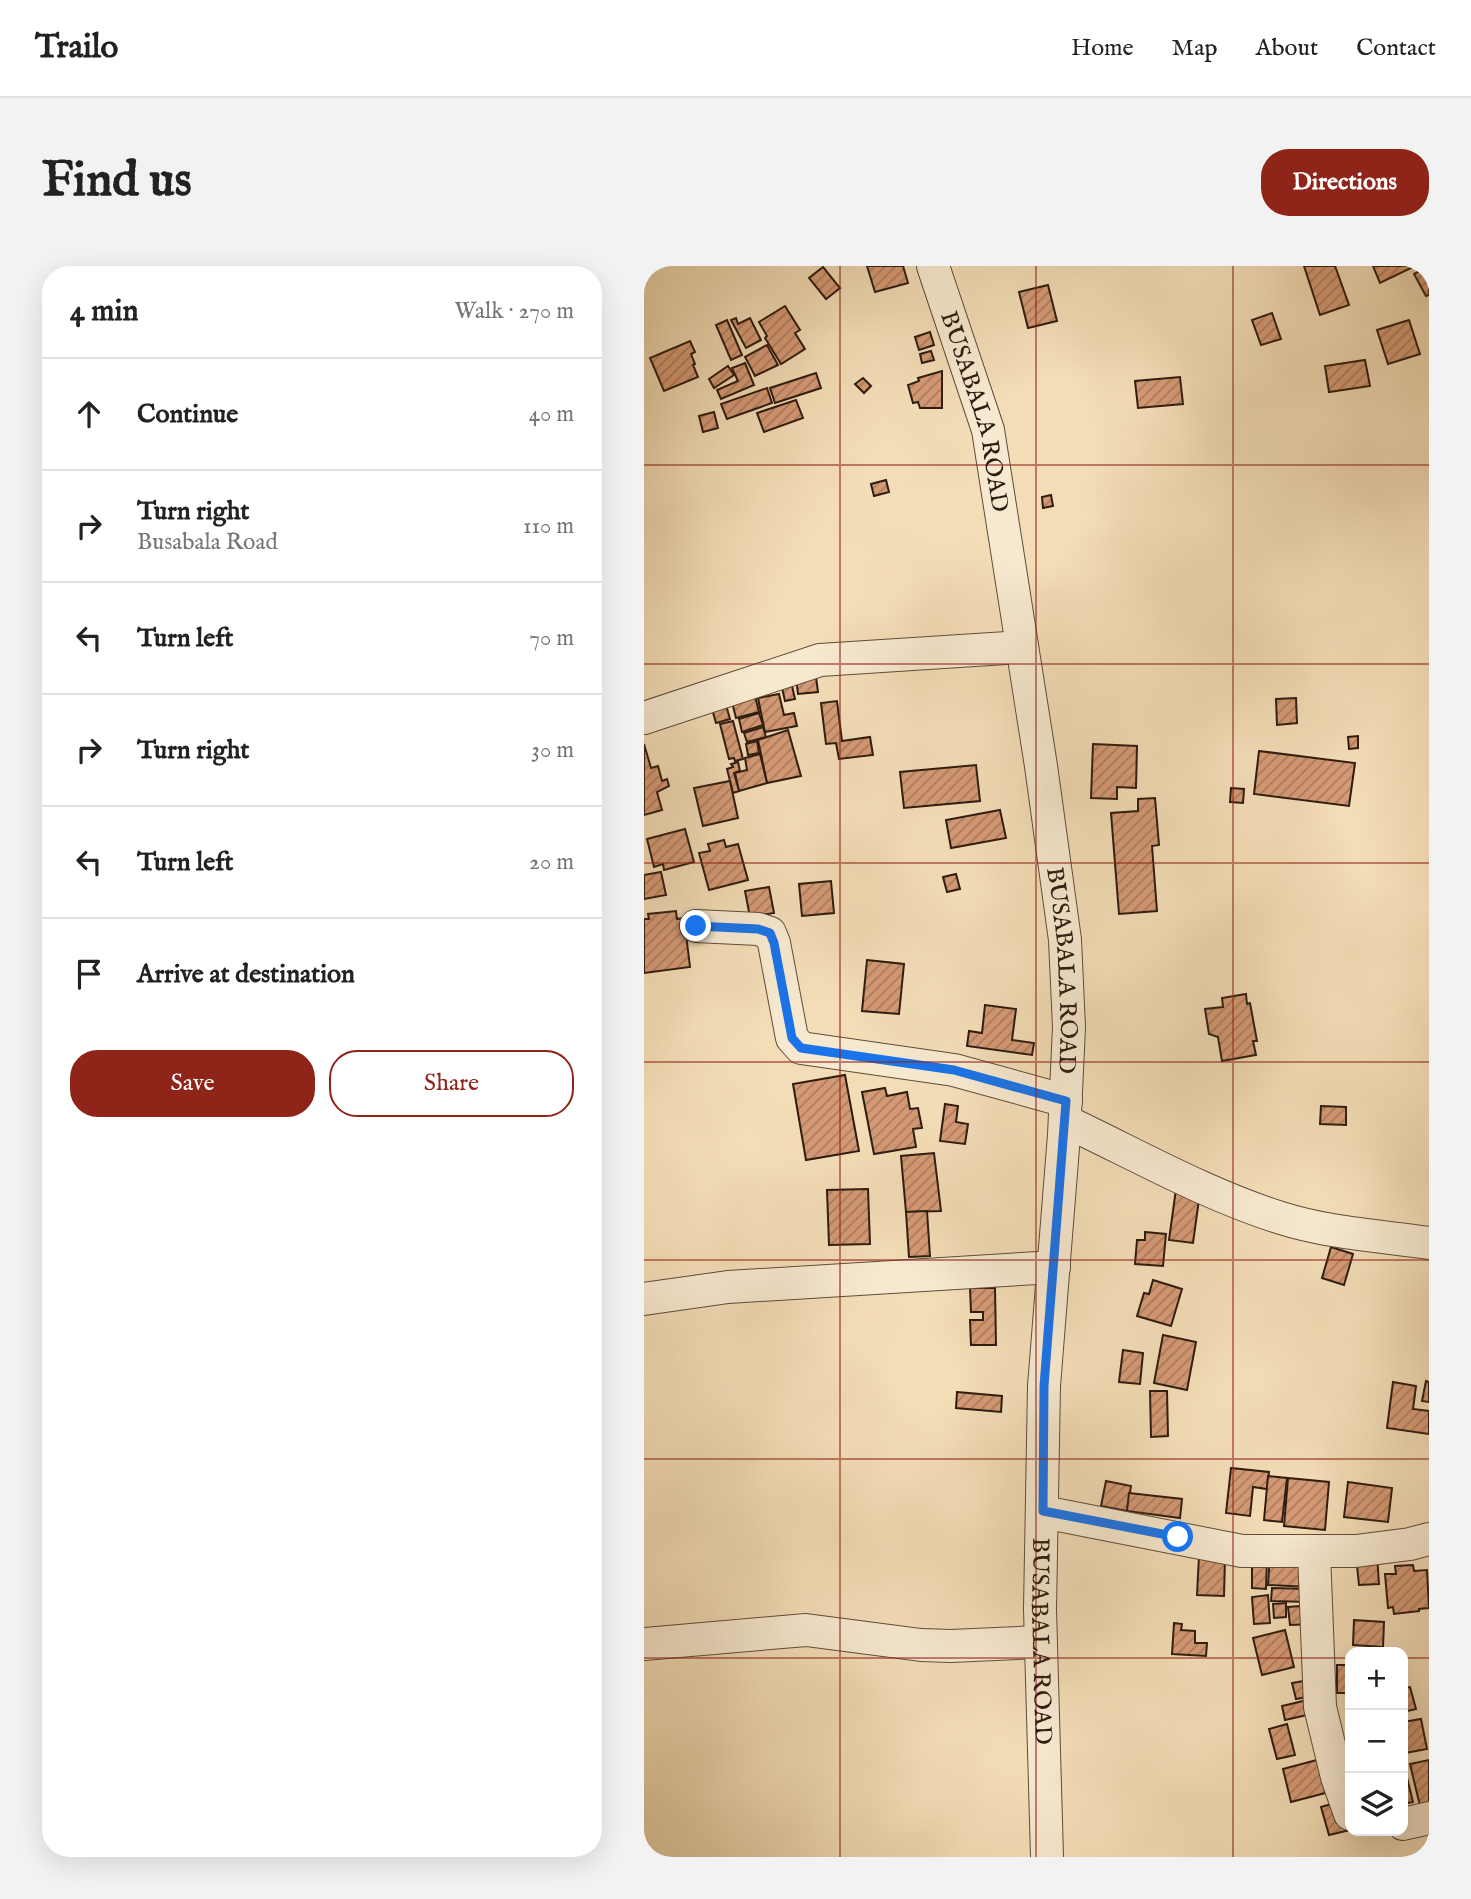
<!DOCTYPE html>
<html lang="en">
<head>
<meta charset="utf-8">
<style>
	:root { --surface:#fff; --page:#f2f2f2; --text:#222; --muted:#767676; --line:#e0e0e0; --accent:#8f2418 }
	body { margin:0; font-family:"IM FELL English",serif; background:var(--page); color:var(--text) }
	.controls { position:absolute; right:21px; bottom:21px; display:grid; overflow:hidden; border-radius:14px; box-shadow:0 7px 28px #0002 }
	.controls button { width:63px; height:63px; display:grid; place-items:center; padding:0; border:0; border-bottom:2px solid var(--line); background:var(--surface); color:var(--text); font:35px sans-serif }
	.stop { position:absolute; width:21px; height:21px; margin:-16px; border:5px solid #1a73e8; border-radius:50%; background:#fff }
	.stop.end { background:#1a73e8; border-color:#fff; box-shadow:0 2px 7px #0008 }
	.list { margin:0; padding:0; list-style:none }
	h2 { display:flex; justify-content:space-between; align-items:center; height:91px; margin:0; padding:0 28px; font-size:30px }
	h2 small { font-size:23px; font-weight:400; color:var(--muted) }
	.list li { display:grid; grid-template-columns:46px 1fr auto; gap:21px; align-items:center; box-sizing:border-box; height:112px; padding:0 28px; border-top:2px solid var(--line) }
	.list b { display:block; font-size:26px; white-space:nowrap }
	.list p { margin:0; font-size:23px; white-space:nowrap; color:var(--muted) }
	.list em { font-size:23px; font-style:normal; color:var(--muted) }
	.actions { display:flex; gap:14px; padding:21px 28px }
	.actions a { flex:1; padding:16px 0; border:2px solid var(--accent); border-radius:28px; text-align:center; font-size:24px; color:var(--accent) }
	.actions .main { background:var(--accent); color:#fff }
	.icon { flex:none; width:38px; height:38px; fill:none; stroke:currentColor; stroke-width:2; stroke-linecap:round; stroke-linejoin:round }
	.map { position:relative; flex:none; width:785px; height:1591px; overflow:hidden; border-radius:28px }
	header { display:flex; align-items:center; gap:42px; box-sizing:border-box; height:98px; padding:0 35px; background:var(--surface); border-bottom:2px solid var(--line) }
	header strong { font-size:33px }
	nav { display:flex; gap:38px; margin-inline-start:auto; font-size:24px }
	.intro { display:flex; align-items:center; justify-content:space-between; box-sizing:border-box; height:168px; padding:0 42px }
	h1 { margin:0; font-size:49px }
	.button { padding:18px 32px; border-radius:28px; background:var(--accent); color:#fff; font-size:24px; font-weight:700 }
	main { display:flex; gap:42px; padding:0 42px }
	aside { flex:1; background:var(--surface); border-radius:28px; box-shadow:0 7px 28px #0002 }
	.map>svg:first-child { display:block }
</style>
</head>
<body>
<header>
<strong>Trailo</strong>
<nav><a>Home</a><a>Map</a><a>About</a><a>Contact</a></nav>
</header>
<div class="intro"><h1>Find us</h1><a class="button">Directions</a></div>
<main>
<aside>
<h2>4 min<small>Walk · 270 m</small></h2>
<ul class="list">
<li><svg class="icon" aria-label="ahead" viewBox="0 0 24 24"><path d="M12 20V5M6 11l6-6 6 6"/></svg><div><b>Continue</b></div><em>40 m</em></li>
<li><svg class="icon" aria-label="right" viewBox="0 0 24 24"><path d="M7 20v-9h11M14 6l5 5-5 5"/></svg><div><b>Turn right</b><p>Busabala Road</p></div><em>110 m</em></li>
<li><svg class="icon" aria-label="left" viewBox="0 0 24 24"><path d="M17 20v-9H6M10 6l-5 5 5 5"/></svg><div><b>Turn left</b></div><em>70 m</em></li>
<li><svg class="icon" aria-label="right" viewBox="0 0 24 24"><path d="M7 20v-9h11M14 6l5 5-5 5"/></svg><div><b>Turn right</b></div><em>30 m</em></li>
<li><svg class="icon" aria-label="left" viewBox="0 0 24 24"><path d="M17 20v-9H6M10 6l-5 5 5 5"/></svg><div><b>Turn left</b></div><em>20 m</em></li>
<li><svg class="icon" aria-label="arrive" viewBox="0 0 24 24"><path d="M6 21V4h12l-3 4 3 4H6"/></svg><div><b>Arrive at destination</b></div></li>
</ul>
<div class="actions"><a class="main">Save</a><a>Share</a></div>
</aside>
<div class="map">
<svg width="785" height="1591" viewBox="0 0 785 1591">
	<defs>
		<pattern id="building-hatch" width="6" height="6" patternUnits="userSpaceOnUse" patternTransform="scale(1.75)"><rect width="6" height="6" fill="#d59a75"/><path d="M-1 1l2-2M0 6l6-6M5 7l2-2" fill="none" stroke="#ad7d5f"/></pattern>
	</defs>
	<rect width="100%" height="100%" fill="#f3ddb7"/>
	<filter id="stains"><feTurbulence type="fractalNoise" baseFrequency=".00286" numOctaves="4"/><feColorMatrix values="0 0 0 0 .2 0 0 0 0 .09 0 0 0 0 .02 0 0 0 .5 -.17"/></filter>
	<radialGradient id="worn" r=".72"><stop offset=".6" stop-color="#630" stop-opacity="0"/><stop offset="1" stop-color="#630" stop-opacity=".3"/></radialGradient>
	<g fill="url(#building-hatch)" stroke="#2e1c11" stroke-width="2">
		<polygon points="223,0 259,0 264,17 231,26"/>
		<polygon points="660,0 691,0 705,39 676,49"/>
		<polygon points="729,0 771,0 736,17"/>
		<polygon points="785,0 785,29 782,30 770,8"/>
		<polygon points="179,1 196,22 182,33 165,12"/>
		<polygon points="404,19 413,55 384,62 375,26"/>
		<polygon points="141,40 156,64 151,67 161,83 137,98 121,72 123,70 115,56"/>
		<polygon points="628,47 637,73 617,79 608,54"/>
		<polygon points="92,52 94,58 106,52 117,74 102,82 87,54"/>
		<polygon points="83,54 98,89 87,94 72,59"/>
		<polygon points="765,54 776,88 744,98 733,64"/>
		<polygon points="286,66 290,79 275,84 271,71"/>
		<polygon points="46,75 51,86 47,88 51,98 49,99 54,111 20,125 6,92"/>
		<polygon points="123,79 134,99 111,110 101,91"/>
		<polygon points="287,85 290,94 278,97 276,88"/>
		<polygon points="721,94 726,120 685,126 681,100"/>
		<polygon points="101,97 110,119 77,133 73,124 94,115 88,102"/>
		<polygon points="84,100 90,109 70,122 65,113"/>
		<polygon points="298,105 298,142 276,142 274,136 269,137 264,119 275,115 274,112"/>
		<polygon points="172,107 177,122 131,137 126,122"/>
		<polygon points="536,111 539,138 494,142 491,115"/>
		<polygon points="219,112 227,120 220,127 211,118"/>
		<polygon points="123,122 128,137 83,153 77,138"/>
		<polygon points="152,134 159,152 120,166 113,147"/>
		<polygon points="70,146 74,162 59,166 55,150"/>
		<polygon points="242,214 245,226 230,230 227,218"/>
		<polygon points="407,229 409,240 399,242 398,231"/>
		<polygon points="146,411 151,433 141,435 136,413"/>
		<polygon points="172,411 174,426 154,428 152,413"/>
		<polygon points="109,422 115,446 92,452 86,428"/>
		<polygon points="135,428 140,449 150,447 153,460 121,466 114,432"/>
		<polygon points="652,432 653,457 633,459 632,433"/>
		<polygon points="193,435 198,475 226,471 229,489 195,493 192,477 182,478 177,437"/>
		<polygon points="82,439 86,453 72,457 68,443"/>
		<polygon points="115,447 119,459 98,466 95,453"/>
		<polygon points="89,455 99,493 91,495 90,492 85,493 76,458"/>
		<polygon points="119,461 122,471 103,476 100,467"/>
		<polygon points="144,464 157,510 123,517 114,474"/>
		<polygon points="714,470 714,482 705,483 704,471"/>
		<polygon points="113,475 115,487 104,489 102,478"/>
		<polygon points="0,478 7,502 14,500 18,515 23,513 25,520 13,526 18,544 0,549"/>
		<polygon points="449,478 493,480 492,522 473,521 473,533 447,532"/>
		<polygon points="615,485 711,497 705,540 610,528"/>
		<polygon points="116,488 123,517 95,525 91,507 103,504 101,492"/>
		<polygon points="94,496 96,505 90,507 95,525 89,527 83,503 89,501 87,498"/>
		<polygon points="332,499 336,535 260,542 256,506"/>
		<polygon points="86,515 94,552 59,560 50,522"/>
		<polygon points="587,522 600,523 599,537 586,536"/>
		<polygon points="511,532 515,579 508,580 513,645 475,648 467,547 494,545 494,533"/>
		<polygon points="356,544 362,572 307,582 302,554"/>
		<polygon points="41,563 50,596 20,604 19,598 10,601 3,573"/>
		<polygon points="80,574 82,581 94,578 104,614 65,624 55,587 66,585 64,578"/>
		<polygon points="17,606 22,629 0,633 0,609"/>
		<polygon points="312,608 316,623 303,626 299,611"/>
		<polygon points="187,615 190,647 158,650 155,618"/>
		<polygon points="125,621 130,647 106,651 101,625"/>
		<polygon points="32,645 33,653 40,652 46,701 0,707 0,653 5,653 4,648"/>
		<polygon points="223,694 260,698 255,748 218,745"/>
		<polygon points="602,728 603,738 606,737 613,775 609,775 612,789 578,795 574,771 565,768 561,743 579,741 578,732"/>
		<polygon points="341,739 372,743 368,774 390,777 388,789 323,780 325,765 338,767"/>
		<polygon points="201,809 215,885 162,894 149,818"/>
		<polygon points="241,822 243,830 263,826 266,843 274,842 278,862 269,863 272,881 230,888 218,826"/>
		<polygon points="301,838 314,840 312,856 324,858 321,878 296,875"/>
		<polygon points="677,840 702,841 702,859 676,858"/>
		<polygon points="290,887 297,945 262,946 257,890"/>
		<polygon points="224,923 226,978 185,979 183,924"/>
		<polygon points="532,923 556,926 549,977 525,974"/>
		<polygon points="283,945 286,990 265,991 262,946"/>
		<polygon points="501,966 522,968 519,1000 491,998 493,974 501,974"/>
		<polygon points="687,981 709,988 700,1019 678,1012"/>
		<polygon points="509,1014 538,1023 527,1060 493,1050 500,1027 505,1028"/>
		<polygon points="326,1022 351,1022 352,1079 327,1079 326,1054 339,1054 339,1046 327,1046"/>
		<polygon points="519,1069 552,1076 543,1124 510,1117"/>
		<polygon points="479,1084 499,1087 496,1118 475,1116"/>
		<polygon points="782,1115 785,1116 785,1136 778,1135"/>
		<polygon points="749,1116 772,1120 769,1143 785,1145 785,1168 743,1162"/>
		<polygon points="506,1125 523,1125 524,1170 507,1171"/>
		<polygon points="313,1126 358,1130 357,1146 312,1142"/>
		<polygon points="587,1202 625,1206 623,1223 609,1221 606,1250 582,1247"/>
		<polygon points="624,1210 643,1212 638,1256 620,1254"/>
		<polygon points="644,1212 685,1216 681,1264 640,1260"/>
		<polygon points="462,1215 487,1220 483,1245 457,1240"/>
		<polygon points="704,1216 748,1222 744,1256 700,1251"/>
		<polygon points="485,1227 538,1233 536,1252 483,1245"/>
		<polygon points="733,1288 735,1318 715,1319 712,1290"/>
		<polygon points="626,1289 665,1291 664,1321 624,1319"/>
		<polygon points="555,1290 581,1292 580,1330 553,1329"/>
		<polygon points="608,1292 623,1292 622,1323 608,1322"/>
		<polygon points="769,1299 770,1305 783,1304 785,1342 775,1343 775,1345 750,1348 749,1341 744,1342 741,1308 752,1308 751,1300"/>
		<polygon points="628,1322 665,1323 665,1336 627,1335"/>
		<polygon points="624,1329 626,1357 610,1358 608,1331"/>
		<polygon points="642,1337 642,1351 630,1352 629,1338"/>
		<polygon points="669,1339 670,1358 646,1359 644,1341"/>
		<polygon points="710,1354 740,1356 739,1381 709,1379"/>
		<polygon points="530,1357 538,1358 537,1364 551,1365 551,1377 563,1377 562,1390 528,1388"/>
		<polygon points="641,1364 650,1401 618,1409 609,1372"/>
		<rect x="718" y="1382" width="23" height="4"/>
		<rect x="693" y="1399" width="13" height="28"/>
		<polygon points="671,1413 674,1429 652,1433 648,1417"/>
		<polygon points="766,1421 772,1443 759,1446 759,1422"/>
		<polygon points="672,1432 676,1446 641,1454 638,1440"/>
		<polygon points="777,1453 783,1483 761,1487 759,1456"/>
		<polygon points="643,1458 651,1489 633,1493 625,1463"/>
		<polygon points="684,1491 693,1524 647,1536 639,1503"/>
		<polygon points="785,1494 785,1537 776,1540 766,1498"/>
		<polygon points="759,1495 769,1536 759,1538"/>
		<polygon points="698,1535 706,1564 685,1569 677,1541"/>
	</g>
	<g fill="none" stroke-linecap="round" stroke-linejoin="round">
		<defs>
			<g id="minor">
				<path id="s1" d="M289,0L344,164L397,500L421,674L425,761L420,869L400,1120L396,1343L403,1591"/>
				<polyline points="0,452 176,394 378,381"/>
				<polyline points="52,660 114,663 126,667 130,677 148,772 157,782 310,804 422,835"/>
				<path d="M421,855C491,888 563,929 637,952C684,967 736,970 785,977"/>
				<polyline points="0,1033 84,1021 410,1001"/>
				<polyline points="399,1246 598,1285 712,1285 766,1278 785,1273"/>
				<polyline points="670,1286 676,1441 693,1511 706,1548"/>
				<polyline points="0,1378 162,1364 277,1379 307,1380 396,1376"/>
				<polyline points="759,1558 785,1552"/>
			</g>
		</defs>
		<use href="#minor" stroke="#5f4c3a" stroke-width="34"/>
		<use href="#minor" stroke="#f7e9d0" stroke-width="32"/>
	</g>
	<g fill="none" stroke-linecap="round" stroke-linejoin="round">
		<polyline stroke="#1a73e8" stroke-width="9" points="52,660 114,663 126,667 130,677 148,772 157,782 310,804 422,835 400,1120 399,1245 534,1271"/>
	</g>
	<path fill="none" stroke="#8f2418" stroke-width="2" stroke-opacity="0.55" d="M196,0V1591M392,0V1591M589,0V1591M0,199H785M0,398H785M0,597H785M0,796H785M0,994H785M0,1193H785M0,1392H706M759,1392H785"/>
	<g text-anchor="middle" stroke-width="7" stroke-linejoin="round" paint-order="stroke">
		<g font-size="24" fill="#2e1c11" stroke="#f7e9d0">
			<text dy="8" stroke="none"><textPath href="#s1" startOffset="152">BUSABALA ROAD</textPath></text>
			<text dy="8" stroke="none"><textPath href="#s1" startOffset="719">BUSABALA ROAD</textPath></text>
			<text dy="8" stroke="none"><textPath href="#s1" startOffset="1391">BUSABALA ROAD</textPath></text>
		</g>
	</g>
	<rect width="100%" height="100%" filter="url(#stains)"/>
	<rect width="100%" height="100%" fill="url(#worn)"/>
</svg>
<div class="controls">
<button>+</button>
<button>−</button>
<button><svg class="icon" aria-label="layers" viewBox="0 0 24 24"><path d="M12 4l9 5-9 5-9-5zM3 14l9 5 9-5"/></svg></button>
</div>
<div class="stop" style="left:534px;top:1271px"></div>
<div class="stop end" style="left:52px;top:660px"></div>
</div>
</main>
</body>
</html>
